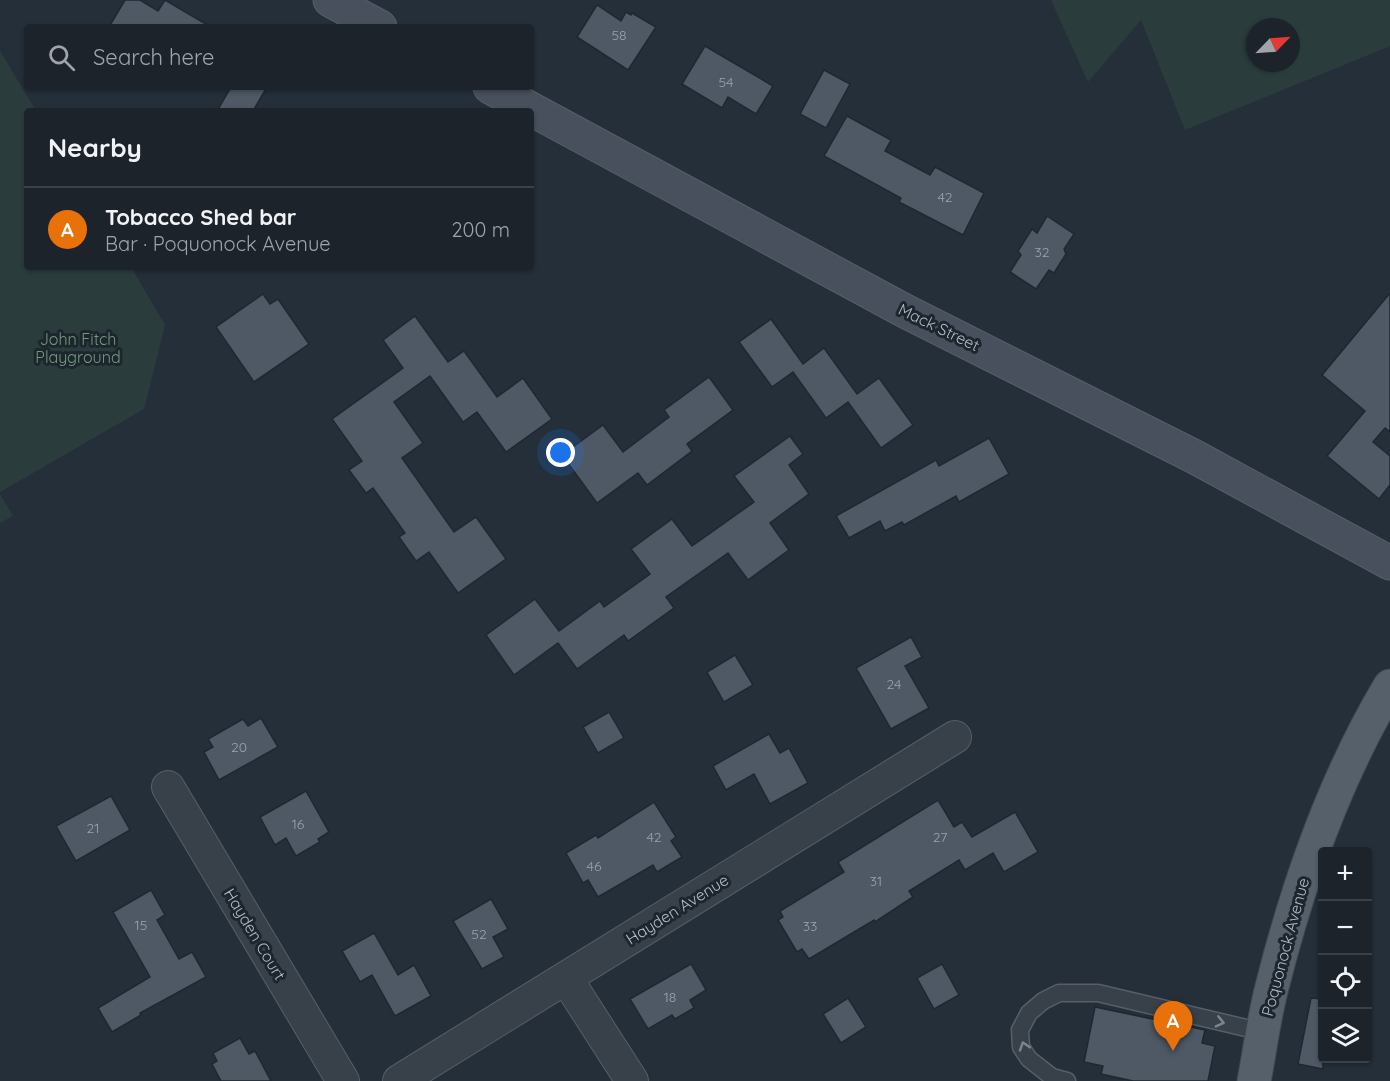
<!DOCTYPE html>
<html lang="en">
<head>
<meta charset="utf-8">
<style>
	:root { --surface:#1c232b; --page:#252b33; --text:#f1f3f6; --muted:#a0a4a9; --line:#3a4047; --accent:#90baee }
	body { margin:0; font-family:Quicksand,sans-serif; background:var(--page); color:var(--text) }
	.controls { position:absolute; right:18px; bottom:18px; display:grid; overflow:hidden; border-radius:6px; box-shadow:0 2px 4px #0004 }
	.controls button { width:54px; height:54px; display:grid; place-items:center; padding:0; border:0; border-bottom:2px solid var(--line); background:var(--surface); color:var(--text); font:30px sans-serif }
	.compass { position:absolute; left:1246px; top:18px; width:54px; height:54px; border-radius:50%; background:var(--surface); box-shadow:0 2px 4px #0004; rotate:65deg }
	.you { position:absolute; left:561px; top:453px; width:21px; height:21px; margin:-15px; border:4px solid #fff; border-radius:50%; background:#1a73e8; box-shadow:0 0 0 9px #1a73e833 }
	.badge { display:grid; place-items:center; width:39px; height:39px; border-radius:50%; background:var(--accent); color:#fff; font-size:20px; font-weight:700 }
	.pin { position:absolute; translate:-50% -50px; filter:drop-shadow(0 2px 3px #0008) }
	.pin::after { content:''; position:absolute; top:32px; width:21px; height:18px; background:inherit; clip-path:polygon(0 0,100% 0,50% 100%) }
	.list { margin:0; padding:0; list-style:none }
	h2 { display:flex; justify-content:space-between; align-items:center; height:78px; margin:0; padding:0 24px; font-size:26px }
	h2 small { font-size:20px; font-weight:400; color:var(--muted) }
	.list li { display:grid; grid-template-columns:39px 1fr auto; gap:18px; align-items:center; box-sizing:border-box; height:84px; padding:0 24px; border-top:2px solid var(--line) }
	.list b { display:block; font-size:22px; white-space:nowrap }
	.list p { margin:0; font-size:20px; white-space:nowrap; color:var(--muted) }
	.list em { font-size:20px; font-style:normal; color:var(--muted) }
	.icon { flex:none; width:33px; height:33px; fill:none; stroke:currentColor; stroke-width:2; stroke-linecap:round; stroke-linejoin:round }
	.map { position:relative; flex:none; width:1390px; height:1081px; overflow:hidden }
	.search { position:absolute; background:var(--surface); box-shadow:0 2px 4px #0004; left:24px; top:24px; width:510px; height:66px; display:flex; align-items:center; gap:15px; box-sizing:border-box; padding:0 21px; border-radius:6px; color:var(--muted); font-size:22px }
	.panel { position:absolute; background:var(--surface); box-shadow:0 2px 4px #0004; left:24px; top:108px; width:510px; height:162px; border-radius:6px }
	.map>svg:first-child { display:block }
</style>
</head>
<body>
<div class="map">
<svg width="1390" height="1081" viewBox="0 0 1390 1081">
	<rect width="100%" height="100%" fill="#252f39"/>
	<g fill="#2a3d3c" fill-rule="evenodd">
		<path d="M1051,0H1390V46L1185,130L1141,20L1088,82ZM1255,27H1291V63H1255Z"/>
		<polygon points="0,51 36,111 27,111 27,267 131,267 165,325 144,409 0,492"/>
		<polygon points="0,494 13,516 0,523"/>
	</g>
	<g fill="#4e5965" stroke="#1f2831" stroke-width="1.5">
		<polygon points="125,0 140,0 158,11 165,0 211,27 109,27"/>
		<polygon points="597,5 621,21 626,12 631,15 632,13 656,27 628,70 577,37"/>
		<polygon points="705,46 773,86 756,114 728,97 722,108 682,84"/>
		<polygon points="824,70 850,84 826,128 800,114"/>
		<polygon points="231,87 267,87 253,111 217,111"/>
		<polygon points="847,116 891,140 885,151 930,175 935,167 984,193 963,235 899,202 901,198 824,156"/>
		<polygon points="1047,216 1074,234 1064,249 1066,254 1054,273 1049,270 1036,289 1010,272 1021,255 1018,251 1032,229 1037,233"/>
		<polygon points="1390,293 1390,432 1385,428 1373,442 1390,456 1390,485 1379,499 1327,456 1365,411 1322,375"/>
		<polygon points="263,294 270,304 278,299 309,344 254,382 216,327"/>
		<polygon points="415,316 448,362 464,351 497,397 523,378 552,419 506,452 477,412 463,422 430,376 394,402 423,443 402,458 454,532 476,517 506,559 458,593 429,552 416,561 399,537 405,533 373,488 366,493 349,470 362,461 332,419 403,368 383,340"/>
		<polygon points="771,319 803,364 824,348 857,394 879,378 913,425 881,448 848,402 826,418 793,372 772,387 739,342"/>
		<polygon points="709,377 733,410 687,444 692,451 647,485 638,473 597,503 562,455 603,425 623,452 669,417 664,410"/>
		<polygon points="790,436 803,454 789,465 809,494 770,523 789,550 748,580 728,553 666,597 674,608 628,641 624,635 577,669 558,643 514,675 486,635 535,599 559,631 600,601 604,607 650,574 631,549 672,519 692,546 754,502 734,476"/>
		<polygon points="989,438 1009,474 959,502 956,496 904,525 902,522 885,531 880,521 849,538 836,516 936,460 939,466"/>
		<polygon points="911,637 922,657 905,666 929,708 891,729 856,668"/>
		<polygon points="735,655 753,685 724,702 707,672"/>
		<polygon points="609,712 624,738 598,753 583,727"/>
		<polygon points="261,718 278,747 219,780 204,752 213,747 208,739 243,719 248,726"/>
		<polygon points="769,734 780,753 789,748 808,783 770,804 754,774 726,790 713,766"/>
		<polygon points="306,791 329,832 318,839 320,842 296,856 286,838 275,845 260,817"/>
		<polygon points="111,796 130,830 76,861 56,826"/>
		<polygon points="938,800 954,827 962,822 972,837 1015,812 1038,852 1004,872 993,853 965,870 959,860 909,891 913,897 875,922 874,920 809,959 802,949 797,952 778,920 783,917 780,911 844,872 838,862"/>
		<polygon points="654,802 676,837 671,841 682,857 657,872 653,865 598,897 588,880 583,883 566,853 596,835 598,838"/>
		<polygon points="151,890 165,915 157,920 179,959 192,952 206,977 140,1013 141,1015 112,1032 98,1008 150,977 113,912"/>
		<polygon points="491,899 508,929 493,937 504,957 482,969 453,921"/>
		<polygon points="374,933 398,975 414,965 431,996 395,1016 372,975 360,982 342,951"/>
		<polygon points="691,964 706,990 690,1000 694,1008 675,1019 672,1015 648,1029 630,999"/>
		<polygon points="942,964 959,995 934,1009 917,978"/>
		<polygon points="848,998 866,1027 841,1043 823,1014"/>
		<polygon points="1311,998 1323,999 1323,1069 1298,1064"/>
		<polygon points="1095,1007 1205,1030 1202,1043 1215,1046 1208,1081 1133,1081 1101,1074 1103,1066 1084,1062"/>
		<polygon points="240,1038 249,1054 255,1051 271,1081 221,1081 212,1064 217,1061 213,1053"/>
	</g>
	<g fill="none" stroke-linecap="round" stroke-linejoin="round">
		<defs>
			<polyline id="lane" points="1067,1081 1052,1077 1029,1059 1021,1047 1020,1030 1029,1013 1043,1001 1059,993 1098,993 1263,1032"/>
			<g id="street">
				<polyline points="168,787 343,1081"/>
				<polyline points="566,978 632,1081"/>
				<polyline points="399,1081 955,737"/>
			</g>
			<g id="secondary">
				<polyline points="330,0 380,27"/>
				<polyline points="490,87 905,311 1195,457 1390,563"/>
			</g>
			<path id="primary" d="M1254,1081C1260,1050 1264,1017 1272,987C1298,883 1335,778 1390,686"/>
		</defs>
		<use href="#lane" stroke="#565f68" stroke-width="19"/>
		<use href="#street" stroke="#565f68" stroke-width="34"/>
		<use href="#secondary" stroke="#565f68" stroke-width="35"/>
		<use href="#primary" stroke="#414a53" stroke-width="35"/>
		<use href="#lane" stroke="#38414a" stroke-width="16"/>
		<use href="#street" stroke="#38414a" stroke-width="32"/>
		<use href="#secondary" stroke="#47505c" stroke-width="33"/>
		<use href="#primary" stroke="#56606a" stroke-width="33"/>
	</g>
	<defs><path id="oneway-chevron" d="M-2-3.5L2.5 0L-2 3.5" fill="none" stroke-width="1.6" stroke-linecap="round" stroke-linejoin="round" transform="scale(1.5)"/></defs>
	<g stroke="#7c858e">
		<use href="#oneway-chevron" transform="translate(1220 1022) rotate(13)"/>
		<use href="#oneway-chevron" transform="translate(1024 1046) rotate(-108)"/>
	</g>
	<g text-anchor="middle" stroke-width="6" stroke-linejoin="round" paint-order="stroke">
		<g font-size="14" fill="#9aa3ad">
			<text x="619" y="40">58</text>
			<text x="726" y="87">54</text>
			<text x="945" y="202">42</text>
			<text x="1042" y="257">32</text>
			<text x="894" y="689">24</text>
			<text x="239" y="752">20</text>
			<text x="298" y="829">16</text>
			<text x="93" y="833">21</text>
			<text x="654" y="842">42</text>
			<text x="940" y="842">27</text>
			<text x="594" y="871">46</text>
			<text x="876" y="886">31</text>
			<text x="141" y="930">15</text>
			<text x="810" y="931">33</text>
			<text x="479" y="939">52</text>
			<text x="670" y="1002">18</text>
		</g>
		<g font-size="16" fill="#b4bcc5" stroke="#1d262f">
			<text transform="translate(939 327) rotate(26)" y="6">Mack Street</text>
			<text transform="translate(677 909) rotate(-32)" y="6">Hayden Avenue</text>
			<text transform="translate(255 934) rotate(59)" y="6">Hayden Court</text>
			<text transform="translate(1285 947) rotate(-75)" y="6">Poquonock Avenue</text>
		</g>
		<g font-size="16" fill="#74997a" stroke="#1d262f">
			<text x="78" y="345">John Fitch<tspan x="78" dy="18">Playground</tspan></text>
		</g>
	</g>
</svg>
<div class="controls">
<button>+</button>
<button>−</button>
<button><svg class="icon" aria-label="locate" viewBox="0 0 24 24"><circle cx="12" cy="12" r="6"/><path d="M12 2v4M12 18v4M2 12h4M18 12h4"/></svg></button>
<button><svg class="icon" aria-label="layers" viewBox="0 0 24 24"><path d="M12 4l9 5-9 5-9-5zM3 14l9 5 9-5"/></svg></button>
</div>
<svg class="compass" viewBox="-18 -18 36 36"><path d="M0-13l5 13h-10z" fill="#e53935"/><path d="M0 13l5-13h-10z" fill="#a0a4a9"/></svg>
<div class="you"></div>
<div class="pin badge" style="left:1173px;top:1051px;background:#e8710a">A</div>
<div class="search"><svg class="icon" aria-label="search" viewBox="0 0 24 24"><circle cx="10" cy="10" r="6"/><path d="M15 15l6 6"/></svg>Search here</div>
<section class="panel">
<h2>Nearby<small></small></h2>
<ul class="list">
<li><span class="badge" style="background:#e8710a">A</span><div><b>Tobacco Shed bar</b><p>Bar · Poquonock Avenue</p></div><em>200 m</em></li>
</ul>
</section>
</div>
</body>
</html>
